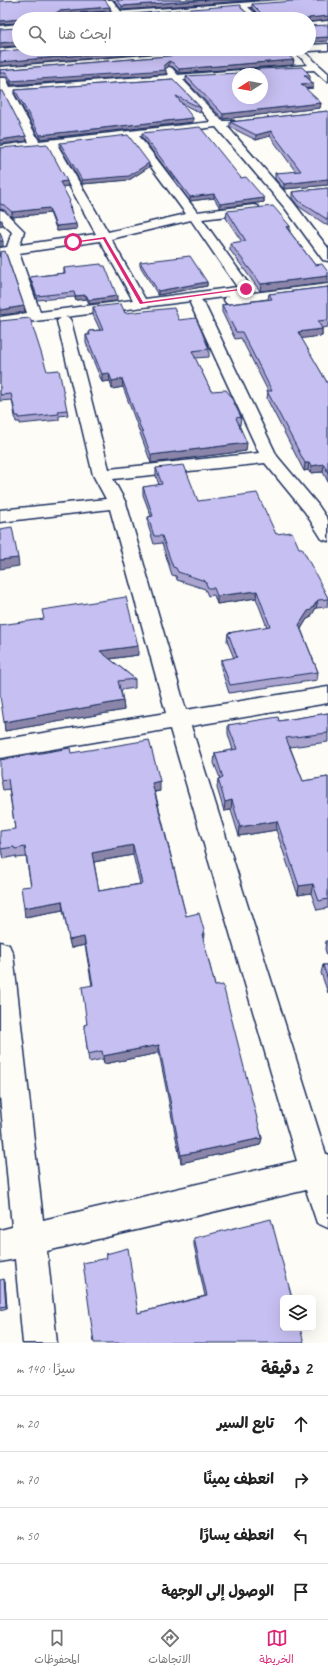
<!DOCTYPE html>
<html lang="ar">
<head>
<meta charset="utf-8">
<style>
	:root { --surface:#fff; --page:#f2f2f2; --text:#222; --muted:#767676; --line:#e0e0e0; --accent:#db2777 }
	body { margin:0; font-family:Caveat,"Playpen Sans Arabic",sans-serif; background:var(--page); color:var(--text); direction:rtl }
	.controls { position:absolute; right:12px; bottom:12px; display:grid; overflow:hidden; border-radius:6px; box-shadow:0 4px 16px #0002 }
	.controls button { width:36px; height:36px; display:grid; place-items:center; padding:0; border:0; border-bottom:1px solid var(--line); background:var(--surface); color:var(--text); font:20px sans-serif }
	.compass { position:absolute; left:232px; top:68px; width:36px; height:36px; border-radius:50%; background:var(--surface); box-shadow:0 4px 16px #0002; rotate:259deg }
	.stop { position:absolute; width:12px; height:12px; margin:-9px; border:3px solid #db2777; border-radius:50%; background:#fff }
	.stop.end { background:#db2777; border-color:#fff; box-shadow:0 1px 4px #0008 }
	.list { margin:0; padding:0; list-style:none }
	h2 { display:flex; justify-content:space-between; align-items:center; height:52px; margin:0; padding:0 16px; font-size:17px }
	h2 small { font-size:13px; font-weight:400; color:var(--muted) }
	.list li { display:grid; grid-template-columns:26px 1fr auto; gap:12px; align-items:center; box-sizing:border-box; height:56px; padding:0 16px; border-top:1px solid var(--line) }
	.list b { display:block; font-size:15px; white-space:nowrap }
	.list em { font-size:13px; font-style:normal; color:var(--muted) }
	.icon { flex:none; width:22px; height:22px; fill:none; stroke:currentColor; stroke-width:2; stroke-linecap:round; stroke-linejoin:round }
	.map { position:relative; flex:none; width:328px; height:1343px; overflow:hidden; direction:ltr }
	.search { position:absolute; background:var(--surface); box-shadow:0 4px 16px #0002; left:12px; right:12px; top:12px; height:44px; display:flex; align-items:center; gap:10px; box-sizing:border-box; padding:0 14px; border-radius:22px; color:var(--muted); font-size:15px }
	.sheet { height:276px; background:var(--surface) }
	nav { display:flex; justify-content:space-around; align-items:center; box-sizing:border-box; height:56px; border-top:1px solid var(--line); background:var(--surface); font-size:11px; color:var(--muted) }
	nav a { display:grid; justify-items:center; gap:2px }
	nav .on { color:var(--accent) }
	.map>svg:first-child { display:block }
</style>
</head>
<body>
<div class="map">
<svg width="328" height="1343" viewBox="0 0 328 1343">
	<rect width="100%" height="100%" fill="#fdfcf7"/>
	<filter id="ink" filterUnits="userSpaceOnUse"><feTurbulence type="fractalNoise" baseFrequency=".025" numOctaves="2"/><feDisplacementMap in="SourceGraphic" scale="8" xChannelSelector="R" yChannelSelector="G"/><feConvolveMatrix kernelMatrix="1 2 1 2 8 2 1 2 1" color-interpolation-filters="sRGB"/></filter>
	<g filter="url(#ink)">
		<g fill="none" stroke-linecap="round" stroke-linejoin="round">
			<defs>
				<g id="minor">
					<polygon points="104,0 112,0 123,14 122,16 116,16"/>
					<polygon points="242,7 248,7 261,19 252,19 242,11"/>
					<polygon points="328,21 328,27 309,29 309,23"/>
					<polygon points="328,44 328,50 309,51 305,49 309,49 309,45"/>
					<polygon points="19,47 19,49 27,49 23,52 0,55 0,49"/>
					<polygon points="220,49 256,49 252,52 0,73 0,67"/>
					<path d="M292,49H301L328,73V81L325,80L314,70L238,74V76L183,80L222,121H234L235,123L234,125L227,126L293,202L328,248V261L323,260L285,208L216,127L139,136L197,212L254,205L258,206L260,209L258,212L254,213L202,219L253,290L251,293L237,295L328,284V292L320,294L231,304L226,303L224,300L226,297L230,296L201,300L204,303L277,456L318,505L328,520V541L322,539L305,512L265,463L113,479L126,503L186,710L328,687V703L191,726L326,1154H328V1228L317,1223L306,1190L47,1251L57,1343H23L15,1259L0,1262V1230L12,1227L0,1096V942L9,945L13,954L43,1220L297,1161L170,729L0,758V740L166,713L110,509L0,522V510L106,499L93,475L57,321L61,318L0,325V317L27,313L7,255L0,256V248L7,247L12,232L0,221V210L4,211L24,231L20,245L96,234L48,147L0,152V146L29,142L4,94H0V78H6L10,87L169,75L164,70L169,67L172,68L178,75L308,65ZM174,81L211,122L39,141L13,93ZM129,137L186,214L108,232L58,146ZM191,220L237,287L145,299L111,239ZM100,241L133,300L40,312L19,253ZM191,301L190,303L259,453L109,469L71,321L69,318L65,317Z"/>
				</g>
				<g id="secondary">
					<polygon points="280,0 317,0 313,2 94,19 55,19 59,16"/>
					<polygon points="19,24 19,30 0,32 0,26"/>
				</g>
			</defs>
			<use href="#minor" stroke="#1b2f5e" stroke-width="3"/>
			<use href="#secondary" stroke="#1b2f5e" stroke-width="3"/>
			<use href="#minor" fill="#fdfcf7" fill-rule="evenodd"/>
			<use href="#secondary" fill="#fdfcf7" fill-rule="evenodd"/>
		</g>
		<g fill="#aaa4cf" stroke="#1b2f5e" fill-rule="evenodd">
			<polygon points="114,0 259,0 122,10"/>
			<polygon points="0,1 110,7 110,11 59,14 56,16 94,17 241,8 251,16 261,17 252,8 252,4 328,20 309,22 19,23 0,24"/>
			<polygon points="252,49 293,49 293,52 285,53 293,65 179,73 173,67 169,66 165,68 166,74 11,85 7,77 0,77 0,70"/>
			<polygon points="186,76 310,80 313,83 313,88 305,89 321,103 320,108 223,119 186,81"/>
			<polygon points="173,79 201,108 200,113 181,103 193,122 40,139 15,94 15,90"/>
			<polygon points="328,111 328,185 284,189 275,179 275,173 296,172 270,136 256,140 230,127 230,122"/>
			<polygon points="142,133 241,178 264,198 264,202 220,208 214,198 190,201 142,137"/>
			<polygon points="60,143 149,167 129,180 82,184 60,147"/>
			<polygon points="0,148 68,186 62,186 70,204 71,211 77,229 57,231 50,213 12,217 4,210 0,209"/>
			<polygon points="328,188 328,226 298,206 292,198 292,192"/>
			<polygon points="227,211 290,232 315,265 328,272 328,283 260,291 230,250 230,243 242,242 226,218"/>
			<polygon points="140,262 207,282 207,286 158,295 140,266"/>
			<polygon points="64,268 117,301 89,304 87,299 76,300 74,297 37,300 31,281 30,277 64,273"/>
			<polygon points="328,287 328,327 322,328 322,336 301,338 328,384 328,482 323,472 310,473 308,470 304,471 267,399 268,391 241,338 235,339 222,312 222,305 268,299 269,294"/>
			<polygon points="93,307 125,313 179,320 209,349 209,357 195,358 211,391 241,417 240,425 239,425 246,451 151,463 123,387 112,389 110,381 102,382 86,343 86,335 89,335 89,331 100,330 93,315"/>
			<polygon points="0,321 47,371 67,410 68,415 59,416 59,420 20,424 20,422 16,422 12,400 0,401"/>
			<polygon points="156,468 198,501 276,534 299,548 328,598 327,607 316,608 310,618 307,619 301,629 318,672 317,680 229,693 221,668 221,660 234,658 227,641 228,633 267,627 256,598 217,604 214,595 208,596 205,589 177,580 176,576 172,575 162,543 154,544 148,525 148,517 151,516 143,495 143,487 159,485 156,476"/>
			<polygon points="0,625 138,655 110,659 135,679 135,688 121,690 123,701 124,710 5,731"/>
			<polygon points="328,713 328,742 290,747 303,781 328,777 328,908 317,910 311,893 298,895 276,830 239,836 231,810 224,811 217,788 218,779 220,778 214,763 215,753 233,750 228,734 228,725 279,721"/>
			<path d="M71,753L160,791L155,792L186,916L205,934L204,942L215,986L262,1138L260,1145L181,1163L159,1053L104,1064L103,1059L89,1062L84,1025L87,1024L92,986L85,945L71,948L63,910L25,917L31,886L26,857L16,858V856L3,859L1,849L15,829L9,789L3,790L1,780ZM133,855L140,884L99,891L94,862Z"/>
			<polygon points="326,941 328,941 328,959 325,949"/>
			<polygon points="323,965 328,965 328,993 321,973"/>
			<polygon points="194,1238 304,1343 138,1313 205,1296 194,1245"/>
			<polygon points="0,1280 5,1282 7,1308 0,1310"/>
		</g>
		<g fill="#8b86a9" stroke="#1b2f5e">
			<polygon points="207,0 259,0 122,10 122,6"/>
			<polygon points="110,7 110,11 59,14 54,18 54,19 54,14 59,11"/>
			<polygon points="328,16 328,20 309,22 309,18"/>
			<polygon points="19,19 19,23 0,24 0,21"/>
			<polygon points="328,37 328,41 314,42 314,43 309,44 309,40 313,38"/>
			<polygon points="18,41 19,46 0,47 0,43"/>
			<polygon points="153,49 202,49 0,66 0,62"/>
			<polygon points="294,60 293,65 179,73 179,69"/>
			<polygon points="169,61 169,66 163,70 166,70 166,74 11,85 11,81 163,66"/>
			<polygon points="304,75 310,75 310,80"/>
			<polygon points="313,83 313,88 300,89 301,84"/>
			<polygon points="321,103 320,108 223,119 223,114"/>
			<polygon points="193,118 193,122 40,139 40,135"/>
			<polygon points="271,131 270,136 256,140 256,135"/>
			<polygon points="26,136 27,141 0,144 0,140"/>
			<polygon points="149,163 149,167 129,180 82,184 82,180"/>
			<polygon points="328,179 328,185 284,189 284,184"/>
			<polygon points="67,181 68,186 60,187 60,182"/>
			<polygon points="214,194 214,198 190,201 190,197"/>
			<polygon points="264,198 264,202 220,208 220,204"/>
			<polygon points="49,208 50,213 12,217 12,212"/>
			<polygon points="0,220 2,220 3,225 0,226"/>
			<polygon points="76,224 77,229 57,231 56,226"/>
			<polygon points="290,226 290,233 286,227"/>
			<polygon points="0,241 3,241 3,246 0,247"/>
			<polygon points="328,276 328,283 260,291 261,284"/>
			<polygon points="207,282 207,286 158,295 158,291"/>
			<polygon points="86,295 87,299 76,300 75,296"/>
			<polygon points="117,296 117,301 89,304 89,300"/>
			<polygon points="24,306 25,312 0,315 0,310"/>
			<polygon points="322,329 322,336 297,339 298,332"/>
			<polygon points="109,373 110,381 102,382 102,374"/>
			<polygon points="122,379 123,387 112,389 112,381"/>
			<polygon points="247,443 246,451 151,463 151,455"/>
			<polygon points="305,463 309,463 308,470 304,471"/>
			<polygon points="324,464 323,472 310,473 311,466"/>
			<polygon points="18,558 19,566 0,569 0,560"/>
			<polygon points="257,591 256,598 217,604 217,596"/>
			<polygon points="318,600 316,608 310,618 307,619 298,633 299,625 308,611"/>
			<polygon points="138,646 138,655 100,660 100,651"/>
			<polygon points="123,701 124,710 5,731 4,722"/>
			<polygon points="160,781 160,791 153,792 152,783"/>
			<polygon points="232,800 231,810 224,811 225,802"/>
			<polygon points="277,821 276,830 239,836 240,827"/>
			<polygon points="133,845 133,855 93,862 92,853"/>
			<polygon points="313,884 311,893 298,895 299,886"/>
			<polygon points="62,901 63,910 25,917 24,908"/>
			<polygon points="84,937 85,945 71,948 69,940"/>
			<polygon points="159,1045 159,1053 104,1064 103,1056"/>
			<polygon points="262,1138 260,1145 181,1163 181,1155"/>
			<polygon points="4,1279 5,1282 7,1308 6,1306"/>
		</g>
		<g fill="#c6bff1" stroke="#1b2f5e" fill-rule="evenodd">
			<polygon points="25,0 105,0 110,7 59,11 54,14 54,16 94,17 241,5 241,8 251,16 261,17 262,14 252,4 310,0 328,0 328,16 309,18 309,19 20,19 0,21 0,1"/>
			<polygon points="117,0 207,0 122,6"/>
			<polygon points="328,25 328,37 313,38 314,39 309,40 309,26"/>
			<polygon points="19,26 19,42 18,41 0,43 0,29 19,28"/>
			<polygon points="23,49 153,49 0,62 0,52"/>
			<polygon points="252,49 281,49 294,60 179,69 173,63 169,61 163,66 166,70 11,81 7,73 0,73 0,70"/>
			<path d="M302,67L310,75H304L313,83L301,84L321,103L223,114L186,76L238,73L240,70ZM238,74H262V98H238Z"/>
			<polygon points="173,79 201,108 176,96 193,118 40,135 15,90"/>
			<polygon points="0,91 3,91 26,136 0,140"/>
			<polygon points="328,111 328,179 284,184 275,173 301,171 271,131 256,135 230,122"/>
			<polygon points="200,127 241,178 246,177 264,198 220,204 214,194 190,197 142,133"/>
			<polygon points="128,135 149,163 129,176 82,180 60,143"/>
			<polygon points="47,144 67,181 60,182 70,201 69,202 71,206 69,206 76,224 56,226 49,208 12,212 4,205 0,204 0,148"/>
			<polygon points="328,188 328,220 299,201 292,192"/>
			<polygon points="273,206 290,226 286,227 315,265 322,264 328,272 328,276 261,284 230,243 246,241 227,211"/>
			<polygon points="0,232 3,241 0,241"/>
			<polygon points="5,251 24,306 0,310 0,252"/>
			<polygon points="190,256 207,282 158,291 140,262"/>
			<polygon points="101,264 102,266 105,266 117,296 89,300 86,295 75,296 74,292 37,296 30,277 65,273 64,268"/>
			<polygon points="328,287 328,320 318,321 322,329 298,332 328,384 328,473 324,464 311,466 309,463 305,463 267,391 272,391 242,332 236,332 222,305 272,299 269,294"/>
			<polygon points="121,304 125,313 174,308 179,320 196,318 209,349 192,351 211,391 226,390 230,395 241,417 236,418 247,443 151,455 122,379 112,381 109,373 102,374 86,335 90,335 89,331 103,330 93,307"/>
			<polygon points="30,318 47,371 59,370 67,410 58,411 59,414 19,418 19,416 16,416 11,394 0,395 0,321"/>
			<polygon points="184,465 198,501 257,493 276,534 292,532 299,548 302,548 328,598 328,599 318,600 311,610 308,611 299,625 318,672 230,685 221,660 237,657 228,633 270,626 257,591 217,596 214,588 208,588 205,581 178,572 176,568 173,567 162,536 154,536 148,517 153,516 143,487 162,484 156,468"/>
			<polygon points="12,527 18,558 0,560 0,529"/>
			<polygon points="126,597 138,646 100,651 135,679 118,681 123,701 4,722 0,696 0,625 44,619 42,610"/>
			<polygon points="328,713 328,733 286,738 303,781 328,777 328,899 319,901 313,884 299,886 277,821 240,827 232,800 225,802 218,779 223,778 215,753 237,749 228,725 278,717 279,721"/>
			<path d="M149,740L160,781L152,783L186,916L199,913L205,934H202L215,986L223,985L262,1138L181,1155L159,1045L103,1056L102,1051L88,1054L84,1025L87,1024L82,987L93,985L84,937L69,940L62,901L24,908L21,887L31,886L25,847L15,849L14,847L1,849L0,839V831L15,829L8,779L1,780L0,774V760L70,748L71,753ZM133,845L142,884L99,891L92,853Z"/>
			<polygon points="323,965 328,965 328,980"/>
			<polygon points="271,1219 292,1298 283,1298 283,1328 300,1328 304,1343 94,1343 83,1263 107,1258 106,1254 128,1248 138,1313 207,1296 194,1238"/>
			<polygon points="4,1279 6,1306 0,1307 0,1280"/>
		</g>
	</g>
	<polygon fill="#db2777" points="105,237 143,302 246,288 248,289 140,304 103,239 73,243 71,242"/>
</svg>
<div class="controls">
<button><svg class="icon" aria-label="layers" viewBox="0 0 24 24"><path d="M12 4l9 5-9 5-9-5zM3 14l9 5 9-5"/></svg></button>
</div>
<svg class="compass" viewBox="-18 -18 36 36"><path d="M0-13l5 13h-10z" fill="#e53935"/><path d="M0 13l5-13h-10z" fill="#767676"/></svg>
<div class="stop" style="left:73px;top:242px"></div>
<div class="stop end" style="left:246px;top:289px"></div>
<div class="search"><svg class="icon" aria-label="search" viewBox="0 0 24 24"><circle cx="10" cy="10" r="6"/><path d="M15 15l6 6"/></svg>ابحث هنا</div>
</div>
<section class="sheet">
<h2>2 دقيقة<small>سيرًا · 140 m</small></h2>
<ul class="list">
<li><svg class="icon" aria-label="ahead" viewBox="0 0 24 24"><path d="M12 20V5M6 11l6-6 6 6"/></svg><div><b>تابع السير</b></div><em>20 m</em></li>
<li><svg class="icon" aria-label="right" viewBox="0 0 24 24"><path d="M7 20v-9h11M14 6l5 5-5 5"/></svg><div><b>انعطف يمينًا</b></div><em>70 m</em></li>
<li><svg class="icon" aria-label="left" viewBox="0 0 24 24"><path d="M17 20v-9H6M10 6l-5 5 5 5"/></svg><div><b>انعطف يسارًا</b></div><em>50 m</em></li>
<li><svg class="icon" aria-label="arrive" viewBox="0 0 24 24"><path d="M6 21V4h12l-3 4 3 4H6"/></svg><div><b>الوصول إلى الوجهة</b></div></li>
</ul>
</section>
<nav>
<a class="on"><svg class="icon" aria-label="map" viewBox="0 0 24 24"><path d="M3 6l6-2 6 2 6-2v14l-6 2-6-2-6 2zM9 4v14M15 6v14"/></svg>الخريطة</a>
<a><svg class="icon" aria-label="directions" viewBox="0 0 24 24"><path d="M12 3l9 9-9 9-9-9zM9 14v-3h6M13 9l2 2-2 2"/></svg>الاتجاهات</a>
<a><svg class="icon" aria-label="saved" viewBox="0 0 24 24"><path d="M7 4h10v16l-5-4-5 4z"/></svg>المحفوظات</a>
</nav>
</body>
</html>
